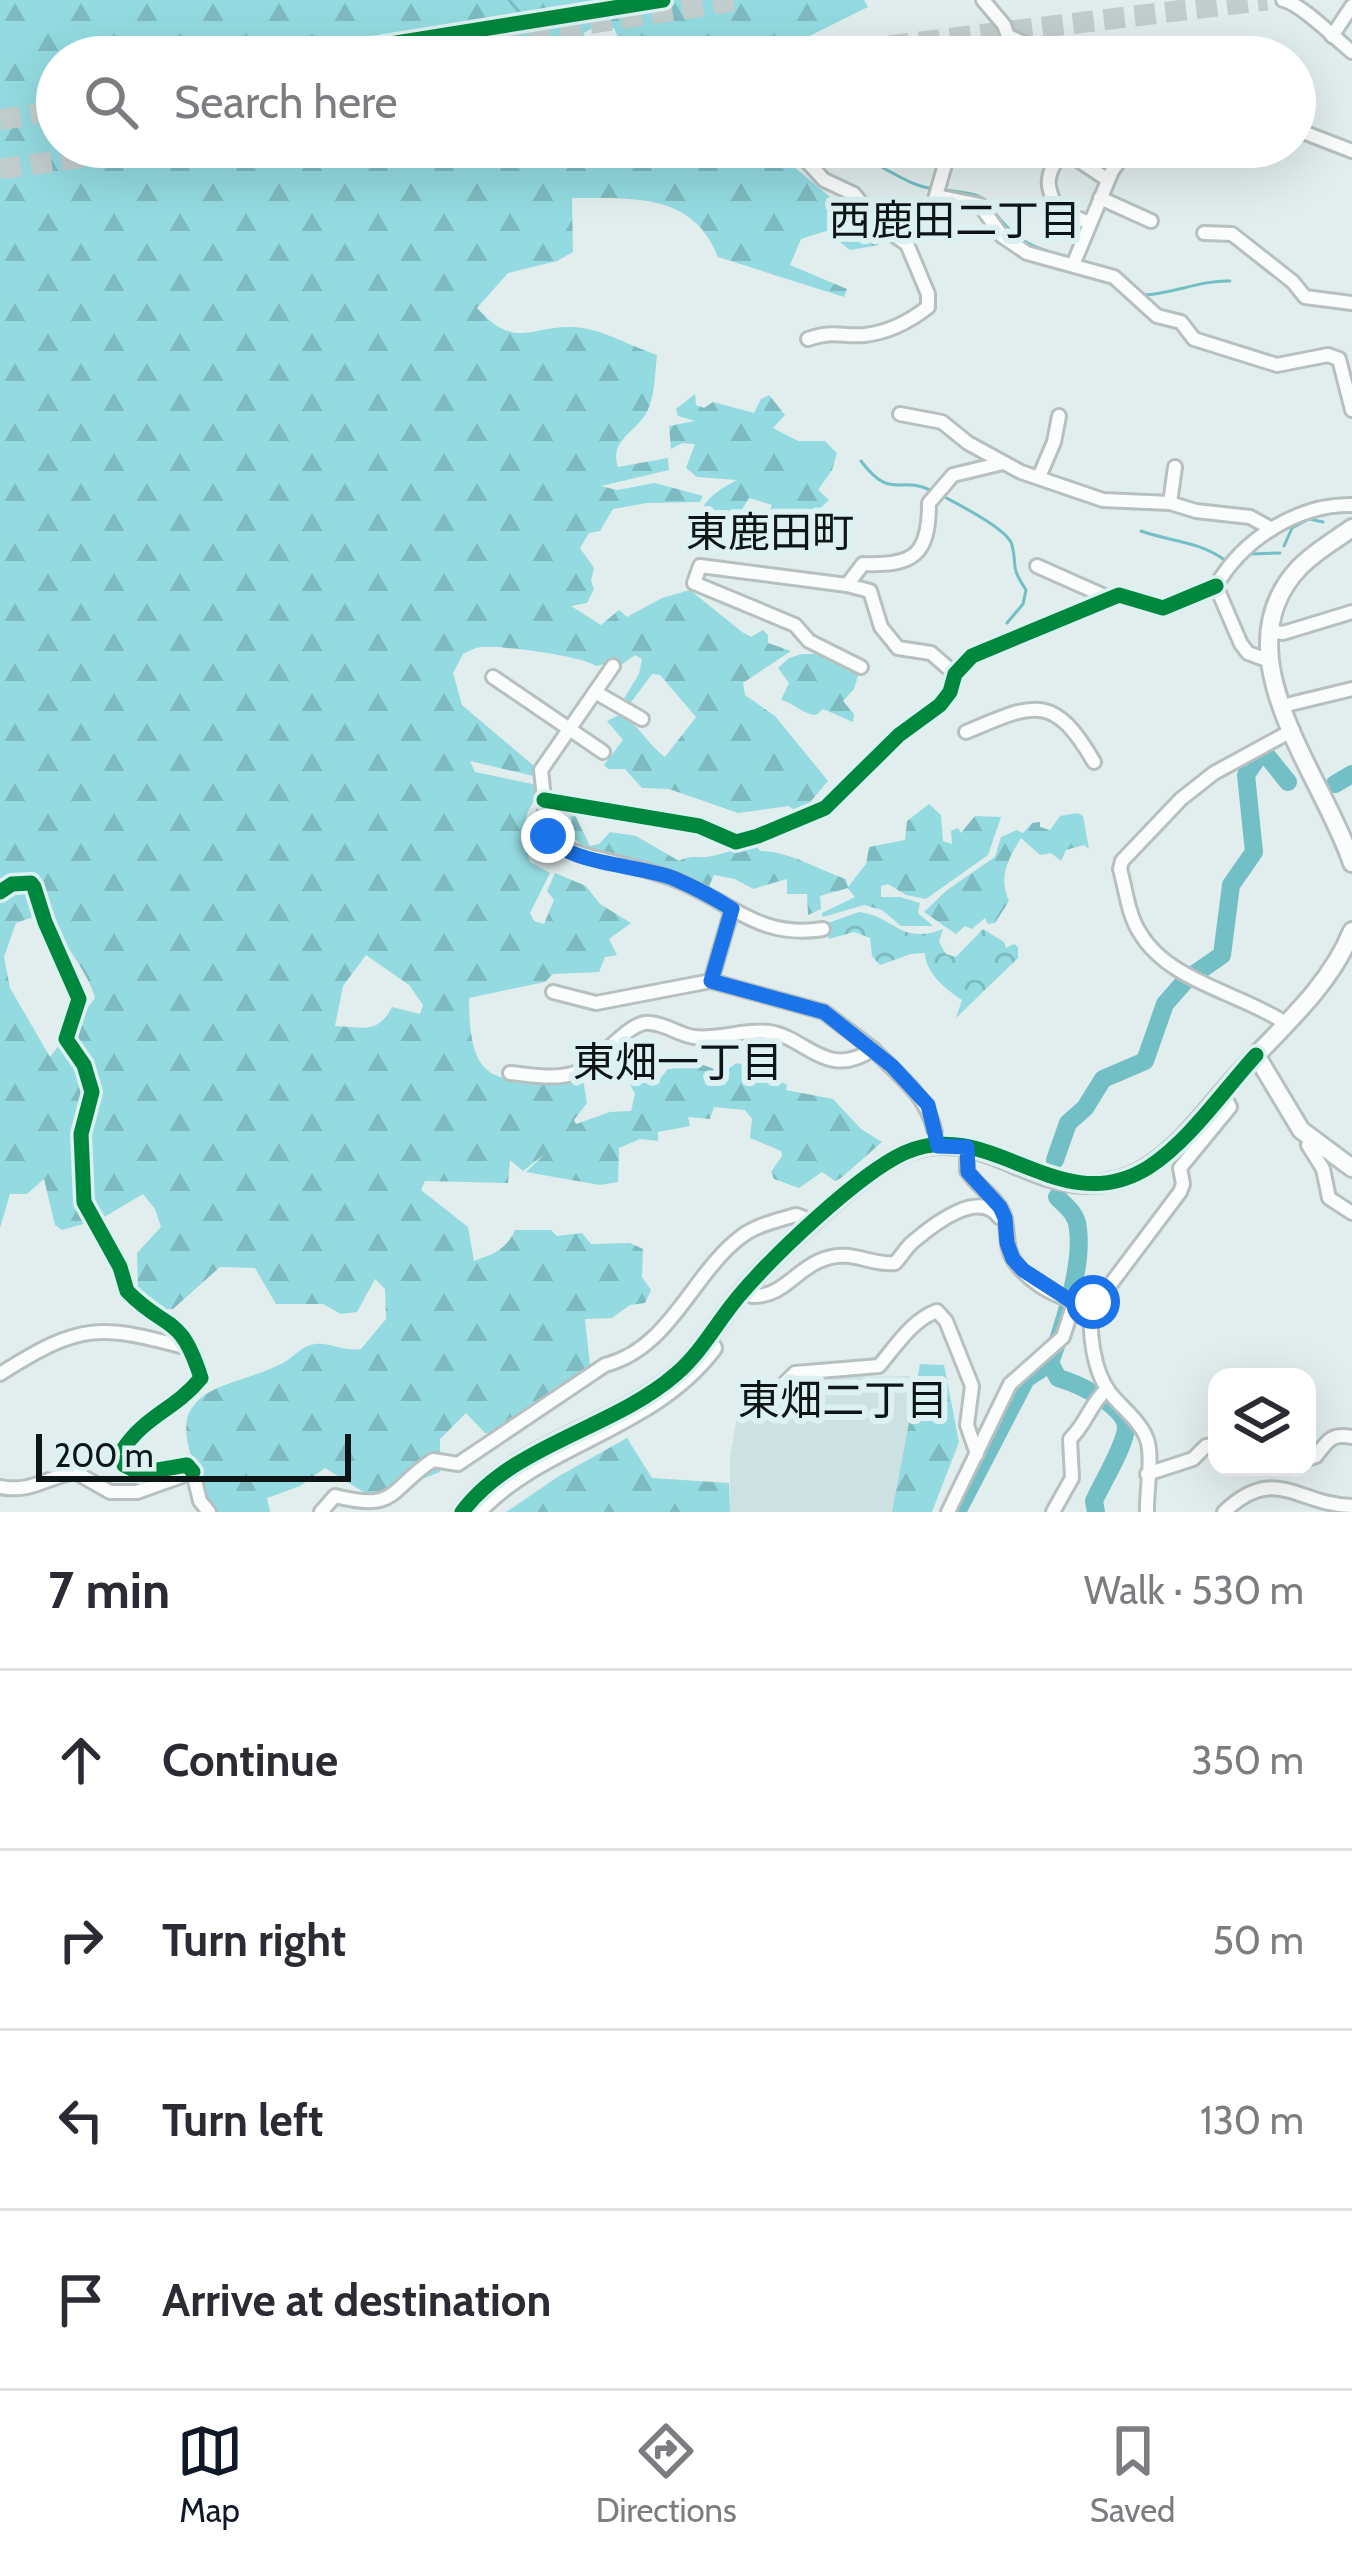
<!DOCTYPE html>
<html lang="en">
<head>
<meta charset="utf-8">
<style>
	:root { --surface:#fff; --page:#f7f7f7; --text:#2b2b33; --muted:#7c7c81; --line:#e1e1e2; --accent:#111827 }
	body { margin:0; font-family:Cabin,"Noto Sans JP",sans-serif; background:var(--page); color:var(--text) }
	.controls { position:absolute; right:36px; bottom:36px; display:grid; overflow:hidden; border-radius:24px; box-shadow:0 12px 48px #0002 }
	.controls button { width:108px; height:108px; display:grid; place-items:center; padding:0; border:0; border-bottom:3px solid var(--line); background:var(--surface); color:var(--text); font:60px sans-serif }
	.scale { position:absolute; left:36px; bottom:30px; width:315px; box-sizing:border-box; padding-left:12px; border:6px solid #0e1516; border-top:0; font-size:33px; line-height:42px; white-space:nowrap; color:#0e1516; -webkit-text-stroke:9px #ddf1f2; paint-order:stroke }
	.stop { position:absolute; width:36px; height:36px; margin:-27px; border:9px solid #1a73e8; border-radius:50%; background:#fff }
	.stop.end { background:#1a73e8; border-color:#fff; box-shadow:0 3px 12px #0008 }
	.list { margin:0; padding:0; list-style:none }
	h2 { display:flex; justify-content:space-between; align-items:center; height:156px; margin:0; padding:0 48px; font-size:51px }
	h2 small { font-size:39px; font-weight:400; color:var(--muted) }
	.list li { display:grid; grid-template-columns:78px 1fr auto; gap:36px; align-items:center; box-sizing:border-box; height:180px; padding:0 48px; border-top:3px solid var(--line) }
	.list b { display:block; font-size:45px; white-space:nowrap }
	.list em { font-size:39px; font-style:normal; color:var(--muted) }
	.icon { flex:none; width:66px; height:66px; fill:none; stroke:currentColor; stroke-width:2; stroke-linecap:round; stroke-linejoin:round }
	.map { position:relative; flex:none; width:1352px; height:1512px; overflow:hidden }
	.search { position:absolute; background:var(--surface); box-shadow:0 12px 48px #0002; left:36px; right:36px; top:36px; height:132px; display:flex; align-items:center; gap:30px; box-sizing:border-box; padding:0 42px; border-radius:66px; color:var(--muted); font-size:45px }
	.sheet { height:876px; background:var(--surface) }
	nav { display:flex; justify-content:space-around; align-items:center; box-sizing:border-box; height:168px; border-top:3px solid var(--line); background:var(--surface); font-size:33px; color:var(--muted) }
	nav a { display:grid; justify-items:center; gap:6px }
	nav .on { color:var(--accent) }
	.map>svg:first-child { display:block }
</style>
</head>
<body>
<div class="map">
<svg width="1352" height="1512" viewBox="0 0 1352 1512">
	<defs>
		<pattern id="forest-firs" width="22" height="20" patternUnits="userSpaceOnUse" patternTransform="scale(3)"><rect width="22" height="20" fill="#93dbe1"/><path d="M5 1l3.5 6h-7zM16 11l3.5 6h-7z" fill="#7ebbc0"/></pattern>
		<pattern id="park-crowns" width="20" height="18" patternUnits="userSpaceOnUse" patternTransform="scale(3)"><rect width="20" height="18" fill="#93dbe1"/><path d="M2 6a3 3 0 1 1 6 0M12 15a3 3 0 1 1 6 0" fill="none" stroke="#7ebbc0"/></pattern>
	</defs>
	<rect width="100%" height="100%" fill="#e2eded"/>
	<polygon fill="#cde1e3" points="918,1376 892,1512 730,1512 730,1458 741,1392 803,1377"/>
	<g fill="url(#forest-firs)" fill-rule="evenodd">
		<path d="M0,0H864L868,7L767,57H627L614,28L597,25L584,33L583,57H57V147H770L871,231L879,245L850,250L826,231L801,239L790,265L847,289L844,297L718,257C692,191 632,199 572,198L573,252L557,261L508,273L477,308C516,351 529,325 574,327C600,328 633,347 657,355C655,372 655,392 649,407C641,431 608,438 618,467L668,458L669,470L601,486L617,490L655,483L703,496L700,502L647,503L613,509L600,531L589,533L580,548L594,568L591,581L594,589L587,603L571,606L601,625L619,610L627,617L662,598L690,590L742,632L751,637L763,630L768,635V643L791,651L743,683L745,695L775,716L828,781L811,801L813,808L799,815L789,806L738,813L669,789L642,788L625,769H608L604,765L623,740L607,721L621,714C642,729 646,742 665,757L696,717L660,675L652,674L629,705L622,702L639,674L642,659L635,655L621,665L614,662L596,666C584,656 500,645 481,647C474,648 469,651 463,654L453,673L462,705L534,766L538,777L470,761L475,772L537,785L538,798C520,812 524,842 530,862L550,873L530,913L534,921L544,924L554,900L547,891L555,873L586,886L600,904L631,923L609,939L617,955L605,957L599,972L553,974L545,982L469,998C469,1096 502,1079 583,1079L587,1103L574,1120L576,1124L610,1112L631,1111L635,1094L624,1073L629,1067H642L650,1077L659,1080L668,1069L703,1065L723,1072L737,1063L748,1067L749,1073L755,1068L787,1085L786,1090L833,1099L861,1129L882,1142L841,1178L835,1181L822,1172L799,1188L774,1179L771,1172L782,1156L781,1151L750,1138L752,1119L745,1110L714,1107L710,1119L688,1117L690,1126L658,1132V1141L640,1139L619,1148L618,1182L600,1185L526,1172L545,1154L523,1171L510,1160L508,1183L425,1181L421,1190L468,1227L474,1261C494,1254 506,1250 515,1230H551L557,1236L582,1233L591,1244L630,1243L643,1249L642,1277L651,1290L645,1303L630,1305L612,1318L585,1319L590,1365C583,1374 576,1378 569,1386C544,1414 525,1437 485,1433L466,1413L440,1439V1472L373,1498L325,1468L300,1486L267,1498L270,1512H202C205,1480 182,1450 187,1419C188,1411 197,1401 203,1396C223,1382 259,1376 283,1363C293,1358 302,1345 315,1344C330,1342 344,1352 361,1349L386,1319L385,1289L375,1279L357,1312L341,1314L323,1304H276L255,1268L220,1267L173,1309L163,1310L138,1287L137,1253L161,1227L155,1209L143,1194L101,1219L62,1230L55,1225L44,1179L27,1194H10L0,1228ZM50,911C60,944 86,966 95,998L50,1057L10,988L4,957L16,923ZM366,955L409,985L423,1005L420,1014L392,1007C378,1035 361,1027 335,1026L343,986Z"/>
		<path d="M695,394L696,405L704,408L713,402L754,413L761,399L769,395L785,415L773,428L798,441H825L837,453L832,470L818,490L829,500L810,518L770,511L772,505L749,498L732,526L708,522L711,512L703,507C713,492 723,488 737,480L697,477L686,468L695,444L682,443L671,449L669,426L695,421L678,416L676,409Z"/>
		<path d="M802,654H823L859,673L854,689L843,701L854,714L853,722L823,709L816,715C804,715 794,703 781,700L789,683L778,668L789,658Z"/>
		<path d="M929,804L941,815L943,841L952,844L951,831L958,828L961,833L975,816L1001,817L988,855L926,899L906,895L888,884L881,886V897H900L920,903L918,913L933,926H901L882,910L864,905L823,917L822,913L855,897L848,888L820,896L821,909L808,915L807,894H787V879L753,889L735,879L714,875L707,891L587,850L575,839L569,811H573L590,846L599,844L610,832L636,836L679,861C692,854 699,859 712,856C728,853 739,846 756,845L760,851C792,852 816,869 846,879L848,887L866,864L869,847L905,840L907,821Z"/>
		<path d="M1078,813L1083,816L1089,849L1084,845L1066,850L1061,861L1051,853L1040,855L1021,838C1008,859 998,877 1009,901L995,923L988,924L985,918L972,929L965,926L956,934L924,912L947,890L995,857L1001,837L1017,830L1023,833L1032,823L1040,822V827L1050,830L1060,816Z"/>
		<polygon points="920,1364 944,1365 959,1442 932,1512 892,1512"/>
		<polygon points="627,1438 652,1478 729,1483 730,1512 506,1512 559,1476"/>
	</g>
	<path fill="url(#park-crowns)" d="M859,912C893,915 900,946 943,929L939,942L946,954L956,957L983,929L1004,942L1006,948L1014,944L1018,947V958L956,1018L962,1000C946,990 925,972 925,953L911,954L880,965L872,956L870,938L854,932L829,939L825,924Z"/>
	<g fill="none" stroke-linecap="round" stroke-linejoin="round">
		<g stroke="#72bfc5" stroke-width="3">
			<polyline points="509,0 533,28 588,57"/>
			<path d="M833,147C844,158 857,155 870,161C893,172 910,186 935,189"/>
			<path d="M944,190C997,196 977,197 1009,229C1025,246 1049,252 1072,258"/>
			<polyline points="1081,261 1106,269"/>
			<path d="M1143,295C1173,294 1200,280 1230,281"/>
			<path d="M861,461C892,502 899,474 932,491"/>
			<path d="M941,495C957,504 1008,529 1012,545C1018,569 1009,564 1026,590L1023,604L1007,623"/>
			<path d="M1141,531C1172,542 1199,541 1226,561"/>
			<polyline points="1284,546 1292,528 1309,519 1323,522"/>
			<polyline points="1251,554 1280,553"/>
		</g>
		<g stroke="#72bfc5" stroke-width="18">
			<polyline points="1335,784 1352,774"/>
			<polyline points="1055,1160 1068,1123 1085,1108 1103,1079 1145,1061 1165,1004 1186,980 1222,955 1231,885 1254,852 1246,775 1260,754 1267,756 1288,782"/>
			<path d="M1057,1197C1067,1207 1077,1214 1078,1229C1083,1268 1063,1327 1050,1363L1058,1378C1076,1383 1127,1406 1126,1428C1125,1446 1102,1483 1094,1501L1096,1512"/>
			<polyline points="957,1512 1026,1379 1050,1363"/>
		</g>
		<g stroke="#c2cdcd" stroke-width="21" stroke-dasharray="21 10" stroke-linecap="butt">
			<polyline points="376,57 740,0"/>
			<polyline points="796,57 1267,0"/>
			<polyline points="0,120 57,110"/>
			<polyline points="0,169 156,147"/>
		</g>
		<defs>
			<g id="street">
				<polyline points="983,0 1004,25 1008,36 1056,57"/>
				<path d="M1283,0C1300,3 1335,38 1352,52"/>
				<polyline points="1332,36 1352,6"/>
				<polyline points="1063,57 1103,47 1131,57"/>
				<polyline points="1295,129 1352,151"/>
				<polyline points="794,147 824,180 854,194 878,224 907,244"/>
				<polyline points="937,196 980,205 1002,236 1027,253 1114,277 1157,316 1181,322 1194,339 1277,365 1328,355 1339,359 1352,410"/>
				<polyline points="1100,198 1151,221"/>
				<path d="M1090,223L1057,210C1048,188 1044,180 1057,159L1072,156L1108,180"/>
				<polyline points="1204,233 1232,234 1293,282 1305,297 1352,303"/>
				<polyline points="1073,265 1112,171 1130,147"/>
				<path d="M808,339C833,330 842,337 865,335C890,332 909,322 928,307V294L907,244L909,235L927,227L950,147"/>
				<polyline points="900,414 942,422 968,443 1021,472 1103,500 1170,503 1196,511 1250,517 1272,529"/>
				<polyline points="1039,477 1054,442 1059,416"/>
				<polyline points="1170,503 1175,467"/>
				<polyline points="1037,566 1109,598"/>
				<polyline points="847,585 700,566 694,583 795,625 809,641 861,667"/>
				<polyline points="1268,631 1283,633 1352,612"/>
				<path d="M1267,660L1248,653L1241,644L1216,586C1243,539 1298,504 1352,505"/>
				<path d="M613,666L541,770L548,836L552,843C589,860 629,863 668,877C727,897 755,940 823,929"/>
				<path d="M955,674L931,653L898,648L881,627L870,591L847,585L863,564C914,566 929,555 929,503L953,475L1003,463"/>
				<polyline points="493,677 603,752"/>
				<polyline points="595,692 642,719"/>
				<polyline points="1282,706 1352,689"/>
				<path d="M966,732C1033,704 1053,691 1094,762"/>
				<polyline points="544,800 699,826 736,842 758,836 825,808 899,735 940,705 950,692 955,674 972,656 1119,595 1163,608 1216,586"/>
				<path d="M0,892L12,884L31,883L34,887L45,922L79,999L66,1039L84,1065L92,1092L81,1134L84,1202L120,1267L127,1291C167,1332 180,1312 201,1378C175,1410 144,1416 122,1451L124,1465L140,1473L187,1465L193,1472"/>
				<polyline points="711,981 732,909"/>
				<polyline points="553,992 596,1003 711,981 824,1012 873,1049"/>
				<path d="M1285,1023C1241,993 1169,982 1140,933C1128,915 1126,890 1120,869L1122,861L1181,799L1214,773L1293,730"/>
				<path d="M510,1073C532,1075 554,1080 575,1073C601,1063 628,1020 650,1023C666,1024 679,1035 694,1037C717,1040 744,1029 769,1032C806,1037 827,1081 873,1049C904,1081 933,1099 937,1146"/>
				<polyline points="1311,1140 1308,1145 1323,1169 1329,1198 1352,1213"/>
				<path d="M967,1147V1171C976,1185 990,1193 999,1206C1011,1222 1003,1243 1013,1259C1028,1284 1075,1312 1101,1297L1180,1192L1183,1184L1180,1168L1230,1107L1222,1092"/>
				<path d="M752,1296C782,1297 794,1272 819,1261C851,1247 869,1266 895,1263C902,1256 906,1247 914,1241C934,1224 979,1189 999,1217"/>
				<path d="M1092,1302C1088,1329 1093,1371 1110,1393C1122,1408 1139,1420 1146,1437C1154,1454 1146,1492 1147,1512"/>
				<path d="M0,1374C82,1322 99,1324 192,1349"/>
				<path d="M782,1386L795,1373L879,1366C895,1347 913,1319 937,1311L946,1321L972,1386L967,1425L977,1454"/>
				<path d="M1307,1459L1316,1456C1328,1440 1332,1433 1352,1437"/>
				<polyline points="193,1472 200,1501 209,1512"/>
				<polyline points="1147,1474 1193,1459 1206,1446 1217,1445"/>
				<path d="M0,1487C31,1493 45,1478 75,1472L110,1492H137L193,1472"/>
				<path d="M321,1512L335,1496C398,1512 388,1490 433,1460L458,1464L605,1365C671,1348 692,1273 742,1236C757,1225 778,1220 796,1215L815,1222"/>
				<polyline points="948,1512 1010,1384 1063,1337 1074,1303"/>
				<path d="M1053,1512L1072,1478L1070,1439C1087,1423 1089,1405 1107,1389"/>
				<path d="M1224,1512C1275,1463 1298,1505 1352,1506"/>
			</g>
			<g id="secondary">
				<path d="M1352,528C1334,541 1314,552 1299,568C1218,654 1323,775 1352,863"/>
				<polyline points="1256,1055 1301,1130 1352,1168"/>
				<path d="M462,1512C513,1444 611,1429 675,1375C700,1354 717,1323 737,1298C768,1261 867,1166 909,1151C979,1127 1020,1182 1084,1184C1108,1185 1132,1178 1152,1164C1184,1142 1208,1108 1234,1079C1275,1033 1329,989 1352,931"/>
				<path d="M477,1512C541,1442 651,1430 713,1348"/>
			</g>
		</defs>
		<use href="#street" stroke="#b7c0c0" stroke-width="18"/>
		<use href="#secondary" stroke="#b7c0c0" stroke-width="22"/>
		<use href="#street" stroke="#fbfcfc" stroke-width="12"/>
		<use href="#secondary" stroke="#fbfcfc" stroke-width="16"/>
		<defs>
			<g id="cycleway">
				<polyline points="309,57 663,0"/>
				<polyline points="544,800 699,826 736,842 758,836 825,808 899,735 940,705 950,692 955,674 972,656 1119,595 1163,608 1216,586"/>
				<path d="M0,892L12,884L31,883L34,887L45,922L79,999L66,1039L84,1065L92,1092L81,1134L84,1202L120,1267L127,1291C167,1332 180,1312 201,1378C175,1410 144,1416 122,1451L124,1465L140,1473L187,1465L193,1472"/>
				<path d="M462,1512C513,1444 613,1429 676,1374C701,1353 717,1322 739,1296C773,1256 857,1175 904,1153C990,1113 1059,1224 1149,1167C1190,1140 1223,1091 1256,1055"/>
			</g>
		</defs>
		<use href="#cycleway" stroke="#ddf1f2" stroke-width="22"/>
		<use href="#cycleway" stroke="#00873e" stroke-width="15"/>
	</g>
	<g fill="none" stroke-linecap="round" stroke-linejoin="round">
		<path stroke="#1a73e8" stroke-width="15" d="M548,836C570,865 639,865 673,878C694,887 713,897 732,909L711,981L824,1012L892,1066L928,1105L938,1146L967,1147L968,1172L1000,1207L1005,1218L1007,1243L1013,1259L1023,1270L1074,1303L1093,1302"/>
	</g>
	<g text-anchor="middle" stroke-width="12" stroke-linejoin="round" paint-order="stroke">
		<g font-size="42" fill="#0e1516" stroke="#ddf1f2">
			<text x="955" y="235">西鹿田二丁目</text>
			<text x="770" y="547">東鹿田町</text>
			<text x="678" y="1077">東畑一丁目</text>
			<text x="843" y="1415">東畑二丁目</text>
		</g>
	</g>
</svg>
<div class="controls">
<button><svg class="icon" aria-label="layers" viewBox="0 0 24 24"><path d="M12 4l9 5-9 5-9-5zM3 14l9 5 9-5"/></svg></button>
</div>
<div class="scale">200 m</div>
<div class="stop" style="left:1093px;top:1302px"></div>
<div class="stop end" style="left:548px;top:836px"></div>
<div class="search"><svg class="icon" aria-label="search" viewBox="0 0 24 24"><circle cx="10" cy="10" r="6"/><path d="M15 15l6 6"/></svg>Search here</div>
</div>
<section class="sheet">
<h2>7 min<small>Walk · 530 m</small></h2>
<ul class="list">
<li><svg class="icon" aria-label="ahead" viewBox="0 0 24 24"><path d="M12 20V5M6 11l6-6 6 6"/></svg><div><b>Continue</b></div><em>350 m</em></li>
<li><svg class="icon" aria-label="right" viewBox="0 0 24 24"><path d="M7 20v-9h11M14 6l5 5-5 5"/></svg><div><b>Turn right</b></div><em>50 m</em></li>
<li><svg class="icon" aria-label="left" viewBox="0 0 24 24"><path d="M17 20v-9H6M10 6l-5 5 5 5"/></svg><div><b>Turn left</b></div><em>130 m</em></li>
<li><svg class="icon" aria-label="arrive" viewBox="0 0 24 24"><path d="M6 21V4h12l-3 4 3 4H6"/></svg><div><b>Arrive at destination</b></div></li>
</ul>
</section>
<nav>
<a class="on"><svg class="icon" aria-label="map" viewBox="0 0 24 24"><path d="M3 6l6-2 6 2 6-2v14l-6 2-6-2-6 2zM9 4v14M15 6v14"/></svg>Map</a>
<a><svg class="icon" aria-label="directions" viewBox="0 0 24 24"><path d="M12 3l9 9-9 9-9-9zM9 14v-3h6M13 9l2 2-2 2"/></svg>Directions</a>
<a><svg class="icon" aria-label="saved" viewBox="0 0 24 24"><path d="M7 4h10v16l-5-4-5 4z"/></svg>Saved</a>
</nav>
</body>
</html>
